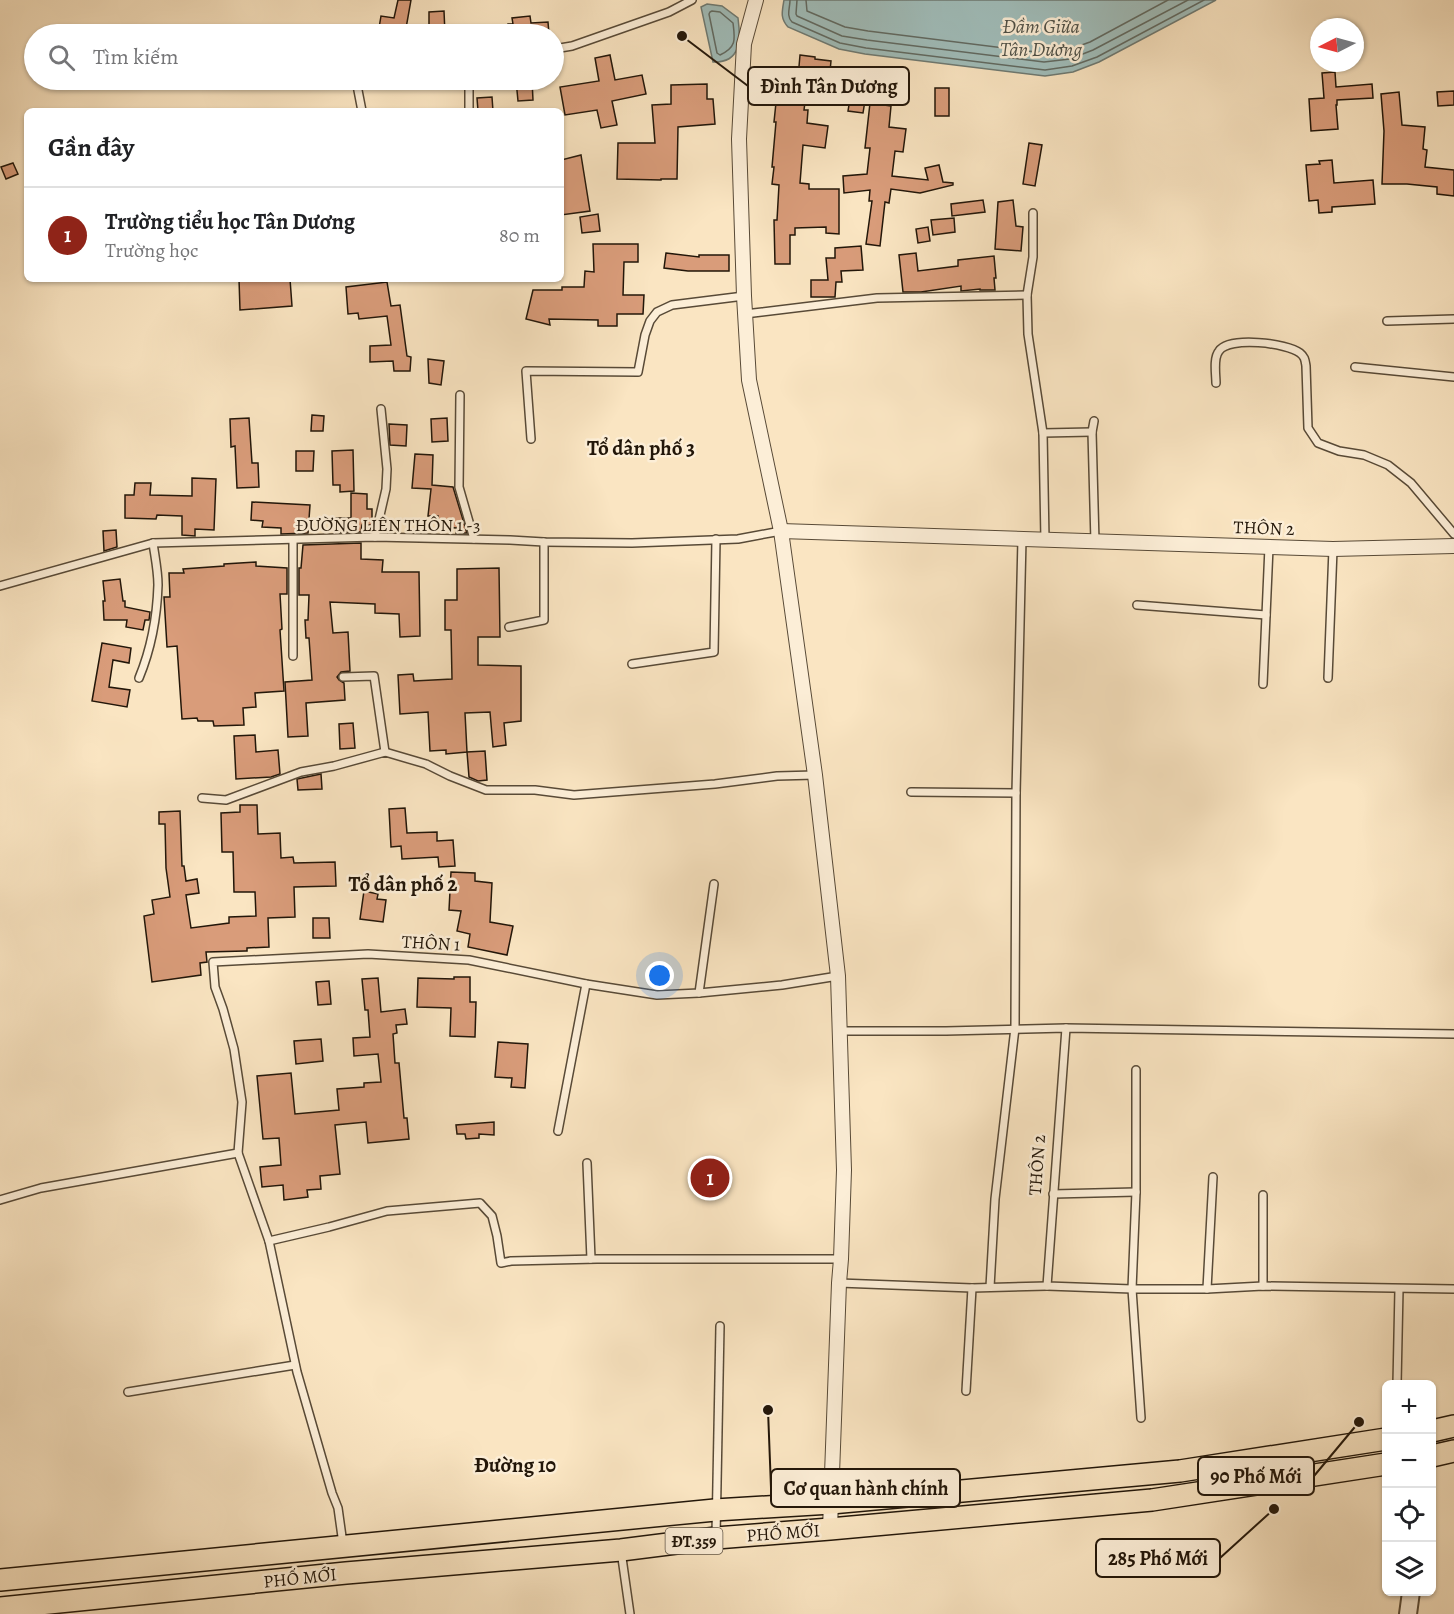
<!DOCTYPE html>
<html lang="vi">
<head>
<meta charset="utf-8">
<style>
	:root { --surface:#fff; --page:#f2f2f2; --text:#202124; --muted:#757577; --line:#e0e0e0; --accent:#8f2418 }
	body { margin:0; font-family:Alegreya,serif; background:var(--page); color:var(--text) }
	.controls { position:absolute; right:18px; bottom:18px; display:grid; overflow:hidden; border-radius:9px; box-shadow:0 2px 4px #0004 }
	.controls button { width:54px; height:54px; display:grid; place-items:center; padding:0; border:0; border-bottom:2px solid var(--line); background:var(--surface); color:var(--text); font:30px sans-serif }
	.compass { position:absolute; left:1310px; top:18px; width:54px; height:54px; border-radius:50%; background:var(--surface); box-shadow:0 2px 4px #0004; rotate:264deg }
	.you { position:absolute; left:660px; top:976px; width:21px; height:21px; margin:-15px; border:4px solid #fff; border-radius:50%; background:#1a73e8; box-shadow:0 0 0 9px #1a73e833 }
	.badge { display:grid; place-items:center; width:39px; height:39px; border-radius:50%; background:var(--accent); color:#fff; font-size:20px; font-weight:700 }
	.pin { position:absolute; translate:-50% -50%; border:3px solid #fff; box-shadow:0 2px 6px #0006 }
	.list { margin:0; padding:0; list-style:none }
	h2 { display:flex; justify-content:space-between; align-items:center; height:78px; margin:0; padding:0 24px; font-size:26px }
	h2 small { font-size:20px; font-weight:400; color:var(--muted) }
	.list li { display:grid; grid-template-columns:39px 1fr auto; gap:18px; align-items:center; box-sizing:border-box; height:96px; padding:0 24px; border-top:2px solid var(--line) }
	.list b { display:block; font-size:22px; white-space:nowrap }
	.list p { margin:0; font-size:20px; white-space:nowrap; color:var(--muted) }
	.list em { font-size:20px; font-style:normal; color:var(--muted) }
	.icon { flex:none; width:33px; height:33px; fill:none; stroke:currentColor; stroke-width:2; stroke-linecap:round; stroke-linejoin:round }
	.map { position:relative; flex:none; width:1454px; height:1614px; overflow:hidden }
	.search { position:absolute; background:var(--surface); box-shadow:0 2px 4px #0004; left:24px; top:24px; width:540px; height:66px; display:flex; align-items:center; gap:15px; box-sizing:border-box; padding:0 21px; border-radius:33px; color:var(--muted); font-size:22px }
	.panel { position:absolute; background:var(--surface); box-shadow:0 2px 4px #0004; left:24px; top:108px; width:540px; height:174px; border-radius:9px }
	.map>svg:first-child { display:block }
</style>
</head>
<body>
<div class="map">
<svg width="1454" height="1614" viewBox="0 0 1454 1614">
	<rect width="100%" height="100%" fill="#fae5c2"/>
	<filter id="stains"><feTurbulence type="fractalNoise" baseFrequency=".00333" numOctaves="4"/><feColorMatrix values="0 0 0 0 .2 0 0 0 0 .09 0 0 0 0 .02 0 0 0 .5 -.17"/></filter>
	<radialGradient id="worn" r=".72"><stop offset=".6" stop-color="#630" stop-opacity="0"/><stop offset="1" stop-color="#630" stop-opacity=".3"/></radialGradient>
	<g fill="#a0bdba" stroke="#6e7a73" stroke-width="1.5">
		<path d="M784,0H1216L1099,62L1073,72L1045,76L865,54L839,49L788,27C780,18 782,12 784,0Z"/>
		<path d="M707,4L722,6L738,18C741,40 741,63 713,62L701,7Z"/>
	</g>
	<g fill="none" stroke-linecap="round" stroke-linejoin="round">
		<g stroke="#616a62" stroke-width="1.5">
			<path d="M790,0C790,8 786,16 792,22L840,43L866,48L1045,70L1072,66L1097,57L1204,0"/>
			<polyline points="797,0 796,14 797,16 842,36 867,40 1044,62 1070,59 1093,50 1188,0"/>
			<polyline points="806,0 807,11 845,27 868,31 1044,53 1068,50 1090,42 1168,0"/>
			<path d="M712,11L720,12L733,23C735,39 737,47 720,55L717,53L709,14L710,12Z"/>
		</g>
	</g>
	<g fill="#d99c7a" stroke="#221609" stroke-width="1.5">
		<polygon points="398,0 411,0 405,34 378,34 381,16 394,18"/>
		<polygon points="444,11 445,34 429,34 429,12"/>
		<polygon points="530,16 531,23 548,22 549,34 508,34 508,24 513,24 512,18"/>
		<polygon points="610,55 615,80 642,75 646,94 612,101 617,125 601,128 597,110 565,115 560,87 599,81 595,58"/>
		<polygon points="800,55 815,57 815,59 831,61 829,81 808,79 804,110 808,110 807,123 828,126 825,148 803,145 800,183 809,184 809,189 839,189 839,234 826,233 826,227 795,228 795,235 790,235 790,264 775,264 774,220 777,220 779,185 772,184 774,167 772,167 776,122 774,122 777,93 787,94 789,77 804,79 798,78"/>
		<polygon points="1335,72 1336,87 1372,84 1373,98 1337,100 1337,105 1336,105 1338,129 1311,131 1309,99 1324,98 1322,73"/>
		<polygon points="854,74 869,76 863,113 848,111"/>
		<polygon points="516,80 532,80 533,100 518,101"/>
		<polygon points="707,84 707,99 713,99 715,124 678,127 677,179 661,179 661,180 617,179 618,143 655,143 652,105 671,104 671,85"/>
		<rect x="935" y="88" width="14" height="28"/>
		<polygon points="1454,91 1454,105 1438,106 1437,92"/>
		<polygon points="1399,92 1402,125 1425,127 1423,149 1427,150 1425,167 1454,170 1454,196 1437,194 1437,187 1407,184 1382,184 1384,131 1381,94"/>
		<polygon points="492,97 493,111 478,111 477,98"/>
		<polygon points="870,103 891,106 889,127 906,129 903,152 895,151 892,176 928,180 925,168 939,165 943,182 953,183 953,185 920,193 891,189 889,203 885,202 880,246 866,244 872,201 869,201 870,190 844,193 843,176 867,174 870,148 865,148"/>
		<polygon points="1029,143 1042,145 1035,186 1023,184"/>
		<polygon points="581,155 590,211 561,215 561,160"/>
		<polygon points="1332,160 1334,183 1373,180 1375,204 1332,207 1332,212 1319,213 1318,200 1309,201 1306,165 1320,164 1319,161"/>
		<polygon points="13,163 18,174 6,179 1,167"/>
		<polygon points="983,200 985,212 952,216 951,204"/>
		<polygon points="1013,200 1016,226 1023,227 1021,251 995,249 998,202"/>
		<polygon points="598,214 600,231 582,233 580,217"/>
		<polygon points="954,218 955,232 933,235 931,220"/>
		<polygon points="928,227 930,241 918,243 916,229"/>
		<polygon points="593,244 638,244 638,262 624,262 623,295 644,295 643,314 617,314 617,326 598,326 598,320 549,319 550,325 526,319 533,290 562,290 562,287 584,287 585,271 594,272"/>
		<polygon points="861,246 863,270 841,271 842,282 836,282 835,297 811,297 811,280 828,280 826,258 835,258 835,248"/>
		<polygon points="666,253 699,257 699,255 729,255 729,271 688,271 664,268"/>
		<polygon points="916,253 918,271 958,266 958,260 994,256 996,278 994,278 995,290 980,290 980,289 961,291 961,286 921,292 903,292 899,255"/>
		<polygon points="239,279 290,279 292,306 240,310"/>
		<polygon points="387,282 391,306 400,305 407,356 411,357 410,371 394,371 393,361 370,362 370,346 391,345 387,316 359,319 358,313 348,314 346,287"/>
		<polygon points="428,359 444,361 441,385 429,383"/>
		<polygon points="312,415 324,416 323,431 311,431"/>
		<polygon points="249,418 252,463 258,463 259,487 237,488 235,446 231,447 230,419"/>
		<polygon points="447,418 448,441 432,442 431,419"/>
		<polygon points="389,424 407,425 406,446 390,445"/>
		<polygon points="353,450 354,491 340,492 340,485 333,485 332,451"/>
		<polygon points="296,451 314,451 313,471 296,471"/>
		<polygon points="415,454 433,455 432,485 453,487 467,533 456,533 457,528 437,527 438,516 428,516 431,489 412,488"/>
		<polygon points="192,478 216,479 214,530 195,529 195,536 182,535 182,516 157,515 156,519 125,518 125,495 134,495 135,483 151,483 150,495 192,496"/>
		<polygon points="351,493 367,494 367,509 372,509 372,525 362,525 361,532 334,532 334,518 351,518"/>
		<polygon points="252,502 310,505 308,533 281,534 281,528 262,527 263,521 251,520"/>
		<polygon points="116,530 117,547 104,551 103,531"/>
		<polygon points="361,543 361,559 383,560 382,572 419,572 420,636 400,637 399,614 375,613 375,604 330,602 333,633 348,632 350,671 341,672 337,677 339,680 344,683 345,700 306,703 308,736 288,737 285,682 312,680 309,638 306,638 305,620 308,620 309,595 299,595 299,568 301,568 303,545"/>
		<polygon points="256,562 256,566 287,568 287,594 280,594 282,629 280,630 284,691 255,693 256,707 243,708 244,725 214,726 213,721 198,721 197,718 182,719 177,646 167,647 164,597 170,597 169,573 184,573 183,569 224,566 224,564"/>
		<polygon points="499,568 500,637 478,637 478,665 521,666 521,721 504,723 506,745 493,747 490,712 465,713 467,752 446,754 446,750 430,751 428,712 400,714 398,675 413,674 414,681 452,679 451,630 445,630 445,600 457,600 457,569"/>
		<polygon points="120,579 123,601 125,601 125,607 150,612 149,620 145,620 143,630 126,627 127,620 104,620 103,601 105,601 103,581"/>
		<polygon points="102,643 131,648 129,663 113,660 109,687 130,690 127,707 92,701"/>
		<polygon points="353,723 355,748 340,749 339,724"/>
		<polygon points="255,735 256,752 278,750 280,774 271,777 236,779 234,736"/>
		<polygon points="485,751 487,780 478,781 469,777 467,752"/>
		<polygon points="321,774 322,789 298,790 297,779"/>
		<polygon points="240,805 257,805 258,834 280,833 281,858 293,857 294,863 335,862 336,886 294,887 295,917 268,918 269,947 247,948 247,951 245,951 206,952 207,962 200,963 201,975 152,982 144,916 154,914 152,900 170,897 166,868 165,824 159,824 159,812 180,811 182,866 184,866 186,881 197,879 199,893 186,895 191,928 229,923 229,917 256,916 255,892 234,892 233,852 222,852 221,813 240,812"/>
		<polygon points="405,808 407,833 437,832 437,841 453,840 455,866 439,867 438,857 402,859 401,846 391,847 389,809"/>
		<polygon points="451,872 475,873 475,881 492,883 490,922 513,926 507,955 468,947 470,934 457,931 461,911 449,910"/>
		<polygon points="364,891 378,894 377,899 386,900 383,922 360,919"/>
		<polygon points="313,918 329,918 330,938 313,938"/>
		<polygon points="454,977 470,977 470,1002 476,1002 475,1037 450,1036 451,1008 417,1007 418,978 454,979"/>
		<polygon points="378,978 381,1012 405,1009 407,1024 396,1025 397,1033 393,1034 395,1063 399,1063 404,1118 407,1118 409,1139 368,1143 366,1122 335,1125 340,1174 320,1176 321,1189 307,1190 308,1197 284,1200 283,1185 262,1187 260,1167 281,1165 279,1138 263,1139 257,1076 291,1073 295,1114 339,1110 337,1089 364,1087 364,1083 381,1082 378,1054 354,1056 353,1038 370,1037 368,1010 365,1010 362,979"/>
		<polygon points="329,981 331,1004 318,1005 316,982"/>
		<polygon points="321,1039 323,1061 296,1064 294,1041"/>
		<polygon points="498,1042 528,1044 525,1088 511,1087 512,1078 495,1077"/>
		<polygon points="494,1122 494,1135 479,1134 479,1138 466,1139 465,1134 457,1134 456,1125"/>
	</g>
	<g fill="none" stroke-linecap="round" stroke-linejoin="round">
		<defs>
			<g id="service">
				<polyline points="554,49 572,46 669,12 692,0"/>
				<polyline points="356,80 362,111"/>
				<polyline points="469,80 469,111"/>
				<polyline points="1033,213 1033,257 1027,295 1028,334 1043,433 1045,540"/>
				<polyline points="745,314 877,298 1027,295"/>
				<polyline points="1387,321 1454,319"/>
				<polyline points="1355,367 1454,377"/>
				<path d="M1216,383C1216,375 1213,358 1219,351C1229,336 1287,343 1300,353C1305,357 1305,360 1306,366L1308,428L1318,443L1339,451L1364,455L1388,465L1411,483L1454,534"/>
				<polyline points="460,395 459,487 474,539"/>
				<polyline points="1094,421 1092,432 1095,542"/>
				<polyline points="1043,433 1092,432"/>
				<polyline points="531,439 526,371 638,372 645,335 650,321 657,312 672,305 744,296"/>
				<polyline points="375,537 386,489 387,469 381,409"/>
				<polyline points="293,540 293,656"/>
				<polyline points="0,586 153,543 375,537 510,540 544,542 632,543 738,539 781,531"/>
				<polyline points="1137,605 1266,615"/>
				<polyline points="509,627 544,620 544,542"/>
				<polyline points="632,664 714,652 716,539"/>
				<polyline points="343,677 374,676 385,752"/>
				<path d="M139,678C151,649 157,617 158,585C158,571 155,557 153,543"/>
				<polyline points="1328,678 1333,549"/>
				<polyline points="1263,684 1269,547"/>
				<polyline points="911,792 1016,793"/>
				<polyline points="202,798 226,800 301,772 334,766 385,752 426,764 450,776 486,790 535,790 574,795 715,784 777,776 815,775"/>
				<polyline points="699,993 714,884"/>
				<polyline points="1066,1028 1047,1286 1132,1289 1207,1289 1263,1286 1454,1289"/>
				<polyline points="841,1031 946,1031 1066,1028 1454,1034"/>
				<polyline points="1136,1070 1136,1192 1132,1289 1141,1418"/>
				<polyline points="558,1131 586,984"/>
				<polyline points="238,1153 269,1241 329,1227 387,1211 480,1203 492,1216 497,1236 501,1263 511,1261 597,1259 841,1259"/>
				<polyline points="587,1163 591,1259"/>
				<polyline points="1053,1194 1136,1192"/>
				<polyline points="0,1200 41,1188 238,1153 242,1102 234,1049 223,1009 215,987 213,962 368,954 469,960 586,984 657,995 699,993 782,985 838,976"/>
				<polyline points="269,1241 297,1372 332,1493 338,1508 343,1544"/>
				<polyline points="839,1283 972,1288 1047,1286"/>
				<polyline points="1263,1286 1263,1195"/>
				<polyline points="990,1287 995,1199 1015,1028 1016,793 1022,539"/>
				<polyline points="1207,1289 1213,1177"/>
				<polyline points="1397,1384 1399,1289"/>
				<polyline points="966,1391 972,1288"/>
				<polyline points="128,1392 295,1365"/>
				<polyline points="716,1535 720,1326"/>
				<polyline points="621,1551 630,1614"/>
			</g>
			<g id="minor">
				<polyline points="756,0 744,44 739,139 744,296 749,380 781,531 815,775 838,976 844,1170 841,1259 839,1283 830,1529"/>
				<polyline points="781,531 1333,549 1454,546"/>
			</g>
			<polyline id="tertiary" points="1408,1614 1411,1592"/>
			<g id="primary">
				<polyline points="1432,1431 1454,1426"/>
				<polyline points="1432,1456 1454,1451"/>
				<polyline points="0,1580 715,1510 831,1503 1180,1471 1386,1439"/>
				<polyline points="0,1608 346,1573 621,1550 716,1538 830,1529 1152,1500 1386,1464"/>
			</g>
		</defs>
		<use href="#service" stroke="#584a37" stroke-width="10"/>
		<use href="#minor" stroke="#584a37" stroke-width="16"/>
		<use href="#tertiary" stroke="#584a37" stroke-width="20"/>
		<use href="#primary" stroke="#221609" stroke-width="24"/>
		<use href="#service" stroke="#fceed7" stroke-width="7"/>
		<use href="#minor" stroke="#fceed7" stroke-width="14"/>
		<use href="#tertiary" stroke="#fceed7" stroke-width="16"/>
		<use href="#primary" stroke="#fae5c2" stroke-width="21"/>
	</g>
	<g text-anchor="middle" stroke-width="5" stroke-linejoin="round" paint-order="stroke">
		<rect fill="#fceed7" stroke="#635747" stroke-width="1.5" x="665.5" y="1528" width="57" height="26" rx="4.5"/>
		<g font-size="16" font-weight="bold" fill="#221609">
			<text x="694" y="1547">ĐT.359</text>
		</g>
		<g font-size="18" fill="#221609" stroke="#fceed7">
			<text x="388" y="531">ĐƯỜNG LIÊN THÔN 1 -3</text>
			<text transform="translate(1264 528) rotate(2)" y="6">THÔN 2</text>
			<text transform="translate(431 943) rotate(3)" y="6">THÔN 1</text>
			<text transform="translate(1037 1165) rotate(-86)" y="6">THÔN 2</text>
			<text transform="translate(783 1533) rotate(-4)" y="6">PHỐ MỚI</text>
			<text transform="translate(300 1578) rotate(-6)" y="6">PHỐ MỚI</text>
		</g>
		<g font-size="20" font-style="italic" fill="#4e5047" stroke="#fceed7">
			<text x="1041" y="33">Đầm Giữa<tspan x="1041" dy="23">Tân Dương</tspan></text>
		</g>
		<g font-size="21" font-weight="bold" fill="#221609" stroke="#fceed7">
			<text x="641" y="455">Tổ dân phố 3</text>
			<text x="403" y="891">Tổ dân phố 2</text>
			<text x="515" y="1472">Đường 10</text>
		</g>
	</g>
	<path fill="none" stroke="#221609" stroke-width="2" d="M682 36L748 86M1359 1422L1314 1476M768 1410L771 1488M1274 1509L1220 1558"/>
	<g fill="#221609" stroke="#fceed7" stroke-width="2">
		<circle cx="682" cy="36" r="6"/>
		<circle cx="1359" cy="1422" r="6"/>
		<circle cx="768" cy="1410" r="6"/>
		<circle cx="1274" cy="1509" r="6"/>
	</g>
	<g fill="#fceed7" stroke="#221609" stroke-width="2">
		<rect x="748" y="67" width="161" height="38" rx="6"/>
		<rect x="1198" y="1457" width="116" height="38" rx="6"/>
		<rect x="771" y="1469" width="189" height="38" rx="6"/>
		<rect x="1096" y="1539" width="124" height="38" rx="6"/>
	</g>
	<g font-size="20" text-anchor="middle" font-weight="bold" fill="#221609">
		<text x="829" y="93">Đình Tân Dương</text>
		<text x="1256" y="1483">90 Phố Mới</text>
		<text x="866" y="1495">Cơ quan hành chính</text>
		<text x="1158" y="1565">285 Phố Mới</text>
	</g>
	<rect width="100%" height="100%" filter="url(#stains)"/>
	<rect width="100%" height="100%" fill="url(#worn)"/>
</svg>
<div class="controls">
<button>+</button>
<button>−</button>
<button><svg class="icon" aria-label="locate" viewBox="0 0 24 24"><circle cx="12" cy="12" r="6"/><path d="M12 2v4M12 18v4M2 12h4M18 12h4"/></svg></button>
<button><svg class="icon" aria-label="layers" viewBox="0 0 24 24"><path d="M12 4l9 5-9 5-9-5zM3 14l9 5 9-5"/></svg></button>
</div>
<svg class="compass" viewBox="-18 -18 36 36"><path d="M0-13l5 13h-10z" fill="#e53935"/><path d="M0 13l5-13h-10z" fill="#757577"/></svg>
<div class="you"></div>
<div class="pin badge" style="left:710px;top:1178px">1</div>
<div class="search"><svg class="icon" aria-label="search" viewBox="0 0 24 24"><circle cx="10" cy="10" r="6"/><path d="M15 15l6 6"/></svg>Tìm kiếm</div>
<section class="panel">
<h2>Gần đây<small></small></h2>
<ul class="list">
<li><span class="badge">1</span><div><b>Trường tiểu học Tân Dương</b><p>Trường học</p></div><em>80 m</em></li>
</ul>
</section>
</div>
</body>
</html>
